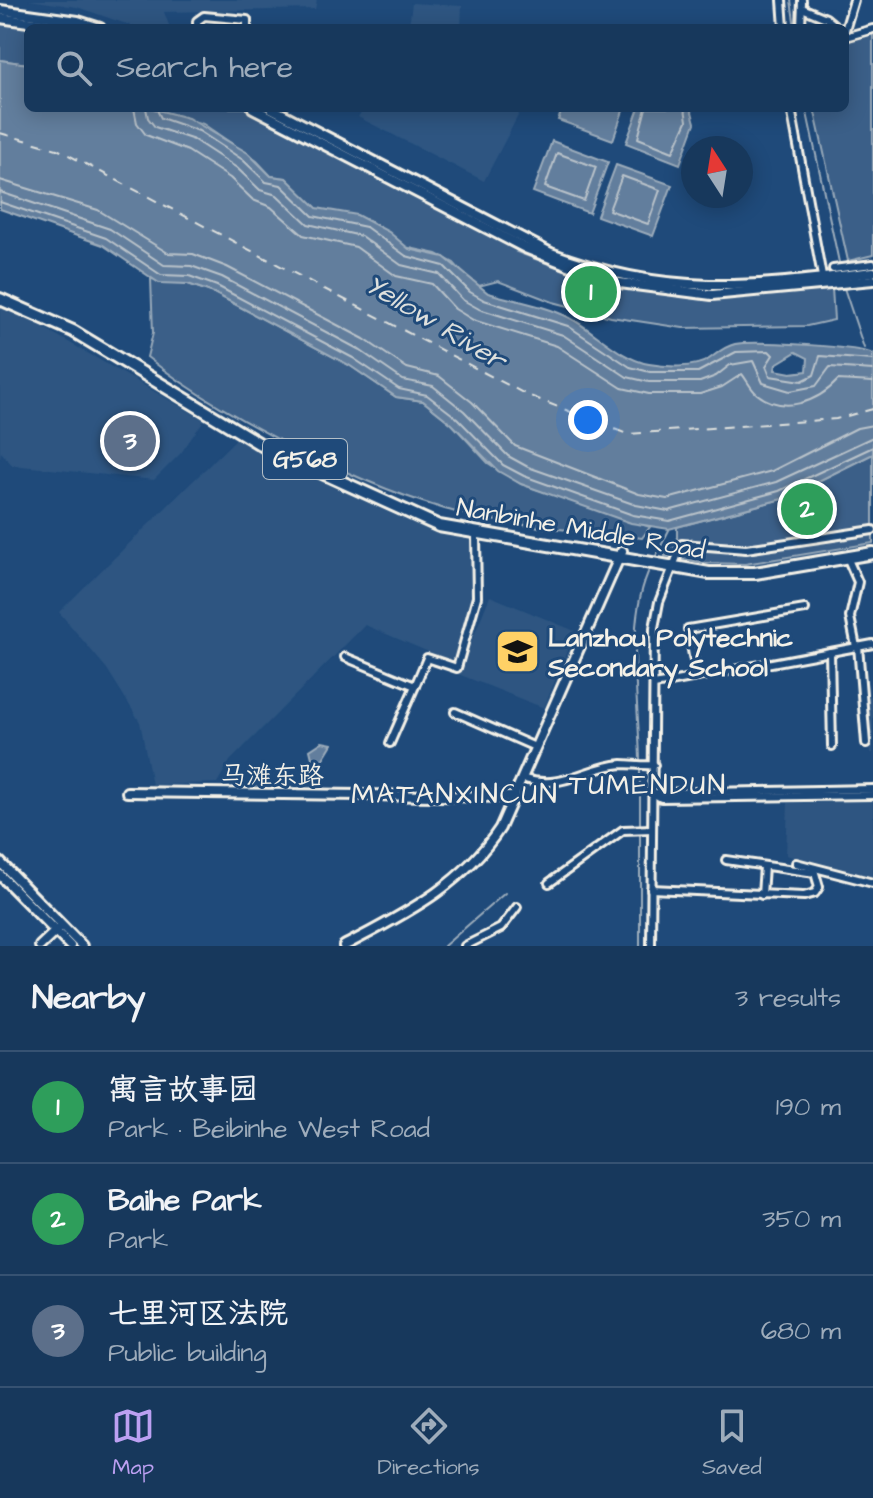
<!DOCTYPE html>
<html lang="en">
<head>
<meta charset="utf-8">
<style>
	:root { --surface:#17385c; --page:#244365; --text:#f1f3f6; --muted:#9eacbb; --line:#365272; --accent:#bca0f2 }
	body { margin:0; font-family:"Architects Daughter","LXGW WenKai TC",sans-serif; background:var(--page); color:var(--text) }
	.compass { position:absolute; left:681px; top:136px; width:72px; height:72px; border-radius:50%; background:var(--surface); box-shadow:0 4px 20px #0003; rotate:348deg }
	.you { position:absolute; left:588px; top:420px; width:28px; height:28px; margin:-20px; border:6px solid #fff; border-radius:50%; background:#1a73e8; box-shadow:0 0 0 12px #1a73e833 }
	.badge { display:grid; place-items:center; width:52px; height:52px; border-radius:50%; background:var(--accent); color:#fff; font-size:26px; font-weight:700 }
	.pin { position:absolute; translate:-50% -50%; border:4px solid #fff; box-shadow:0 2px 8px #0006 }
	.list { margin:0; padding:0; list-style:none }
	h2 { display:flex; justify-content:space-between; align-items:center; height:104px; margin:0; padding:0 32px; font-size:34px }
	h2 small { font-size:26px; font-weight:400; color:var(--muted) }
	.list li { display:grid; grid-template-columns:52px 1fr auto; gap:24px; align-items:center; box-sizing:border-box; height:112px; padding:0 32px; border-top:2px solid var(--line) }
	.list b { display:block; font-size:30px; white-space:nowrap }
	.list p { margin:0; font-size:26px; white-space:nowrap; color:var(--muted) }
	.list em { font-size:26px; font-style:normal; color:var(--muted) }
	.icon { flex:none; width:44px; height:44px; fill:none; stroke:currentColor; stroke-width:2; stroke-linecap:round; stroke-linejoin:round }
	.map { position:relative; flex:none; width:873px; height:946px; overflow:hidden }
	.search { position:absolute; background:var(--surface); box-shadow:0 4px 20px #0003; left:24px; right:24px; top:24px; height:88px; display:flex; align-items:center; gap:20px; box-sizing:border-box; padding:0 28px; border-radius:12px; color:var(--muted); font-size:30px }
	.sheet { height:440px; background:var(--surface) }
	nav { display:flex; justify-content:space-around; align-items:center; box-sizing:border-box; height:112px; border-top:2px solid var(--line); background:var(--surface); font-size:22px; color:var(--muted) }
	nav a { display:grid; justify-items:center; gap:4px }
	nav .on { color:var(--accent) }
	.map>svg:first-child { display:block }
</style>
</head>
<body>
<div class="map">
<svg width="873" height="946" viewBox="0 0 873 946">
	<rect width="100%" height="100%" fill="#1f4a7a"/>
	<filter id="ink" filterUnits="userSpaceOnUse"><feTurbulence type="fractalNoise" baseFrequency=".0125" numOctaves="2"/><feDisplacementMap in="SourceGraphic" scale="16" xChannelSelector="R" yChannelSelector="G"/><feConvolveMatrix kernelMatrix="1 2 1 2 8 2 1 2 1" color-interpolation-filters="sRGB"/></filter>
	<g filter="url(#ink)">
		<g fill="#2d5581">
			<polygon points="29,0 317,0 315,9 164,12 170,28 138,28 77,7"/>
			<polygon points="412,3 462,6 461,28 405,28 409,25"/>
			<polygon points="364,108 522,108 484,181 358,117"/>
			<polygon points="0,307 25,317 204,420 181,453 154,480 12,465 1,452 0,458"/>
			<polygon points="238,437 289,467 410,522 476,539 476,596 457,664 365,625 230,761 217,783 152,785 140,722 107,669 59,612"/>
			<polygon points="490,596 575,631 544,708 458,674"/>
			<polygon points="873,695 873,753 870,753 865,697"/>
			<polygon points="873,801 873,880 786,855 788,803"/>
		</g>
		<g fill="#3a5f88" stroke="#97a8b8" stroke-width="2">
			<polygon points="0,18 71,28 28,28 28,64 0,60"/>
			<polygon points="873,30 873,255 848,261 814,108 845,108 845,38"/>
			<polygon points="150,108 253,108 525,248 517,252 599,283 700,299 832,288 834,320 807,326 683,328 611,317 553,302 498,281 475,287 454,263 437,254 405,247 369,220 317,209 286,178 271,176 257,161 203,124"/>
			<path d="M151,279L188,284L214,293L349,365L396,397L423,401L452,424L488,463L521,484L650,527L642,538C592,531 540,529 491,520C390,502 227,421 147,357L153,333Z"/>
			<polygon points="873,454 873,543 745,564 705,563 665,556 666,546 677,541 677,527 782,499"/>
		</g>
		<g fill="#627e9d" stroke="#9cacbb" stroke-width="2" fill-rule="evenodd">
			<path d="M0,60L28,64V108H150L188,118L248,153L271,176L286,178L317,208L357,215L389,232L409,249L444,257L488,293C515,301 544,305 570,318C595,331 620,359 649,364C665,367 694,369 709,359C718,353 723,347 735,344C753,340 862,347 873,354V454L782,499L669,529L631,523L521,484L498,471L452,424L423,401L396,397L349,365L214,293L188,284L159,283L103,245L0,209ZM796,352L808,358L807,371L791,373L775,370L776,364Z"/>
			<polygon points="563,108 624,108 613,140 558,120"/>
			<polygon points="639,108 691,108 695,123 680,164 626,143"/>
			<polygon points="552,141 608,162 589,213 533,192"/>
			<polygon points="616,165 672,185 653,236 597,216"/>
			<polygon points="322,742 332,744 321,762 313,762 310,750"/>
		</g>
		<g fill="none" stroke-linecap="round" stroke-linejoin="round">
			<g stroke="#bac3ca" stroke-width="2">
				<path d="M134,108L137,123L146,135L188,151L230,178L253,200L271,207L303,235L356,247L396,276L432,284L455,309L473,320L557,346L622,388L649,394H700L722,387L742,374C747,380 750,388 757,394C784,415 818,402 838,380L873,382"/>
				<polyline points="146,108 148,118 155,127 194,140 237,168 260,190 277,195 308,224 361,236 401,265 439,274 463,300 479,309 563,335 627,377 649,382 700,382 716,376 730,365 753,361 763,383 790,391 816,386 830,367 873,370"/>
				<polyline points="156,108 161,118 199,131 243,160 266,182 281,185 313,216 366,227 406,256 444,266 470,292 484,300 568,326 630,367 650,372 698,372 736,352 769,351 773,355 766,366 770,376 802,381 814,375 820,356 873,360"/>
				<polyline points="646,108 638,138 673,152 687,121 685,108"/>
				<polygon points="557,153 596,167 584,201 545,187"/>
				<polygon points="622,176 660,190 648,224 609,210"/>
				<polyline points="0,180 98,210 168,253 193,254 227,267 364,339 407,368 439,376 472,402 515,446 639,494 667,499 772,471 857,428 873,425"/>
				<polyline points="0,192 110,229 164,265 191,266 222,277 358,349 403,380 433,386 464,411 508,456 528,467 636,505 668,511 776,482 873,437"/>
				<polyline points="0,202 106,238 161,275 189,276 217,286 353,358 399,389 427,395 457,418 503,465 524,476 633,515 669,521 779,491 873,447"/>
			</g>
			<g stroke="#9cacbb" stroke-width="2">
				<polyline points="791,0 795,28"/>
				<polyline points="806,108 840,267"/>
				<polyline points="843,285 864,348"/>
				<polyline points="654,560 669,530"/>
				<path d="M640,761C639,701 624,620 651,566"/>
				<polyline points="640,767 640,946"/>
				<polyline points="444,946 505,893"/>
			</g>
			<polyline stroke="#dee0dd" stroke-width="2" stroke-dasharray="10 8" stroke-linecap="butt" points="0,133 57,149 525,394 627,434 836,419 873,409"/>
			<defs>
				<g id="minor">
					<polyline points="782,0 784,28"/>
					<polyline points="802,8 826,18 838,28"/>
					<polyline points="197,28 197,21 204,16 247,20 247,28"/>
					<polyline points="801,28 802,0"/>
					<polyline points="845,30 854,0"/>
					<polyline points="845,37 873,29"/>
					<polyline points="791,108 823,282"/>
					<polyline points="833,269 873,264"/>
					<polyline points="847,557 858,582 850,617 856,647"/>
					<polyline points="858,646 866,743"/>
					<polyline points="830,652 832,746"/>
					<polyline points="345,657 415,686 390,743"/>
					<polyline points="697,677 688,629 805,609"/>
					<polyline points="654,685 873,644"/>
					<polyline points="415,686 427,658 457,668 477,597 476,535"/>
					<polyline points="455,712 535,747"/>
					<path d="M522,778C562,792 585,767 622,764C632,764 643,766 654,765"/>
					<polyline points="652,793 661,798 873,795"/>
					<polyline points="652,793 873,789"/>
					<polyline points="796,863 873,883"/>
					<polyline points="549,883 623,830 652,829"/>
					<polyline points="651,889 804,896 815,893 819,887 815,873 726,860"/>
					<polyline points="762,895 764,866"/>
					<polyline points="465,946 501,928 517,907"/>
					<polyline points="651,946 654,628 659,602 682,544 746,549 873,530"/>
				</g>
				<g id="major">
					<polyline points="0,10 78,21 100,28"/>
					<polyline points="0,18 71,28"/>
					<polyline points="253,108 525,248 612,282 712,295 873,280"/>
					<path d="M271,108L551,253C669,298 752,287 873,272"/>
					<polyline points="127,792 513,797"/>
					<polyline points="0,862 82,946"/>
					<polyline points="0,875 70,946"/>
					<polyline points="40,946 59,928"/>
					<path d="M344,946C404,914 461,887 500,828L622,551"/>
				</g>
				<polyline id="highway" points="0,299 73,331 265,447 439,526 709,573 755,573 873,553"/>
			</defs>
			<use href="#minor" stroke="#f4f1e8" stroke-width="12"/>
			<use href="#major" stroke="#f4f1e8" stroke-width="14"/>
			<use href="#highway" stroke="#f4f1e8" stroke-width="16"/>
			<use href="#minor" stroke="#1f4a7a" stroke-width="6"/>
			<use href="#major" stroke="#1f4a7a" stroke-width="8"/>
			<use href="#highway" stroke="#1f4a7a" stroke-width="10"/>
		</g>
	</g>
	<defs>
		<symbol id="university-square" viewBox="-11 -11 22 22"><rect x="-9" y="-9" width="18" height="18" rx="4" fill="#ffd166" stroke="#1f4a7a"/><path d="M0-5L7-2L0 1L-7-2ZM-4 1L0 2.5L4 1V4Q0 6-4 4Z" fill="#111"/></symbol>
	</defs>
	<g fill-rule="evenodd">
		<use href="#university-square" x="492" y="626" width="51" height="51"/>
	</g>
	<g text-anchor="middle" stroke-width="6" stroke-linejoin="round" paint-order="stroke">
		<rect fill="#1f4a7a" stroke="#b4bfc7" stroke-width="2" x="263" y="439" width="84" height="40" rx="6"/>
		<g font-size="24" font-weight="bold" fill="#f4f1e8">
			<text x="305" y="467">G568</text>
		</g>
		<g font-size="26" fill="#f4f1e8" stroke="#1f4a7a">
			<text transform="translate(581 528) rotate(10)" y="9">Nanbinhe Middle Road</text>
			<text x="272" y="784">马滩东路</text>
		</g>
		<g font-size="26" font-weight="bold" fill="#f4f1e8" stroke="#1f4a7a" text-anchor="start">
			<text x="548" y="646">Lanzhou Polytechnic<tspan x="548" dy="30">Secondary School</tspan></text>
		</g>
		<g font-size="28" font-style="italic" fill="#dee0dd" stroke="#1f4a7a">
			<text transform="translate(436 321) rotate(31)" y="10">Yellow River</text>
		</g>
		<g font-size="28" letter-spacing="2" fill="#f4f1e8" stroke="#1f4a7a">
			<text x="648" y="794">TUMENDUN</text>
			<text x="455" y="803">MATANXINCUN</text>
		</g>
	</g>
</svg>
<svg class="compass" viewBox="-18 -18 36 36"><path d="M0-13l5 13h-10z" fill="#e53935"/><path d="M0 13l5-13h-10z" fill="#9eacbb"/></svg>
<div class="you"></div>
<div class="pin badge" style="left:591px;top:292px;background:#2e9e5b">1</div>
<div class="pin badge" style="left:807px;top:509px;background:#2e9e5b">2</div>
<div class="pin badge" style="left:130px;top:441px;background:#5c6f8a">3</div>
<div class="search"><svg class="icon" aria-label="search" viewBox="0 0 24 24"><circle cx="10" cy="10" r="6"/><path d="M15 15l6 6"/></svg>Search here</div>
</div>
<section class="sheet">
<h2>Nearby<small>3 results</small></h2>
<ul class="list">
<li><span class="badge" style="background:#2e9e5b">1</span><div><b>寓言故事园</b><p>Park · Beibinhe West Road</p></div><em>190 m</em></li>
<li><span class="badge" style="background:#2e9e5b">2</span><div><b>Baihe Park</b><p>Park</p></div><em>350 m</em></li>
<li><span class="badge" style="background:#5c6f8a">3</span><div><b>七里河区法院</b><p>Public building</p></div><em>680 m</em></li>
</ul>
</section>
<nav>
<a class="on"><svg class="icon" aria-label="map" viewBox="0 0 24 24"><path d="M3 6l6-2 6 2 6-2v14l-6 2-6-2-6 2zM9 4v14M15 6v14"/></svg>Map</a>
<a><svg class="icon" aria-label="directions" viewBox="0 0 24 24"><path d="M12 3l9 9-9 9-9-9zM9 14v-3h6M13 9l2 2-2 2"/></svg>Directions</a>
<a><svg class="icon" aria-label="saved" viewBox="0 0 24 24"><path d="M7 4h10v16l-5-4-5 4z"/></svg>Saved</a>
</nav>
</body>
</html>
